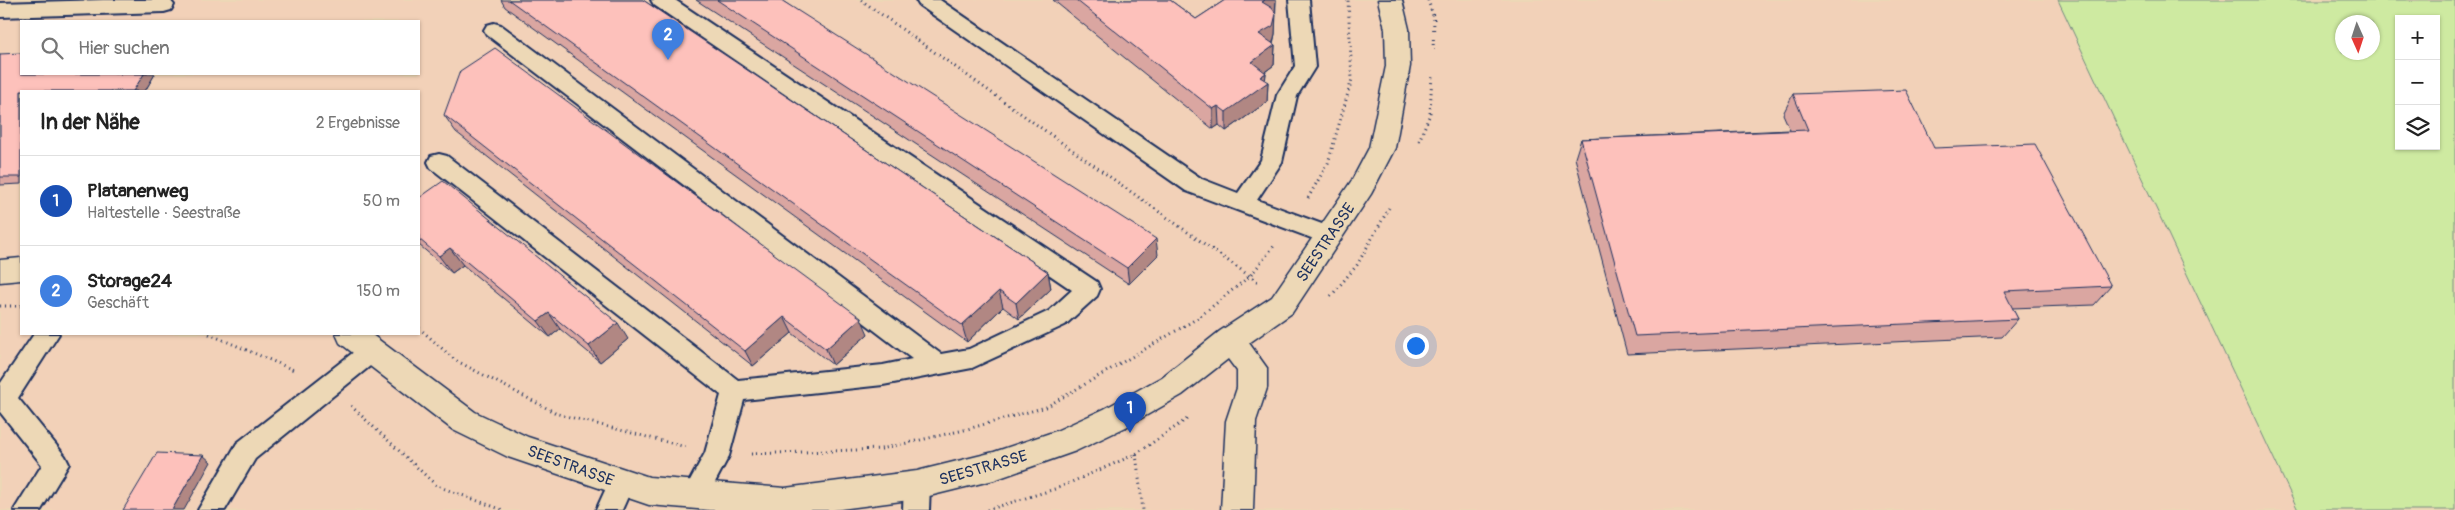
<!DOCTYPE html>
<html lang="de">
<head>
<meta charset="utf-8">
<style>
	:root { --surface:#fff; --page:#f6f6f6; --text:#222; --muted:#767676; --line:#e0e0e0; --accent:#d1495b }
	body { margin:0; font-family:Pangolin,sans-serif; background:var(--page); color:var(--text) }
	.controls { position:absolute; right:15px; top:15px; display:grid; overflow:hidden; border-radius:0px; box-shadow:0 1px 4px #0004 }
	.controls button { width:45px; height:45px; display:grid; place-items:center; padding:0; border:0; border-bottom:1px solid var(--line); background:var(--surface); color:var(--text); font:25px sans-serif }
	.compass { position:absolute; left:2335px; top:15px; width:45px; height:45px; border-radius:50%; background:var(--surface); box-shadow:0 1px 4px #0004; rotate:177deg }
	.you { position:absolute; left:1415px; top:345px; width:18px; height:18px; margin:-12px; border:4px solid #fff; border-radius:50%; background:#1a73e8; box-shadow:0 0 0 8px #1a73e833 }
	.badge { display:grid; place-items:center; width:32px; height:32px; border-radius:50%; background:var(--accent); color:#fff; font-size:16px; font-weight:700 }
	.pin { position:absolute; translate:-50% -41px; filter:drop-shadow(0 1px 2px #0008) }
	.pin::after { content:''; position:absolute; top:26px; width:18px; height:15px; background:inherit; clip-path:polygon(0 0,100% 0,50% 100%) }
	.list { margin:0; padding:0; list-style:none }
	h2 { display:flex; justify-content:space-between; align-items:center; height:65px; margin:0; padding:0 20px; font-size:21px }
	h2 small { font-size:16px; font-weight:400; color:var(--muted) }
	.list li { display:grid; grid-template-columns:32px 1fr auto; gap:15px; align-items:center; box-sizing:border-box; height:90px; padding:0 20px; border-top:1px solid var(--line) }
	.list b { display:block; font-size:19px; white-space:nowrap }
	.list p { margin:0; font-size:16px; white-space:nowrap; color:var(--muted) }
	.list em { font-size:16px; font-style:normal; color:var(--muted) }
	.icon { flex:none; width:28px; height:28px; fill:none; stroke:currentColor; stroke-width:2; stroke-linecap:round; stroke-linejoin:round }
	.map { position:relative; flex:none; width:2455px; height:510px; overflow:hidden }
	.search { position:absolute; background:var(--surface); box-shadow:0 1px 4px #0004; left:20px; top:20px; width:400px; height:55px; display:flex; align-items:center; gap:12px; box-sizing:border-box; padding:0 18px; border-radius:0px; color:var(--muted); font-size:19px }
	.panel { position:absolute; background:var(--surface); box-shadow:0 1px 4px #0004; left:20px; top:90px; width:400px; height:245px; border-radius:0px }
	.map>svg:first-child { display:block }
</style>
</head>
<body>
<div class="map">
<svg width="2455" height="510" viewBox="0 0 2455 510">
	<rect width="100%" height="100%" fill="#edd8b6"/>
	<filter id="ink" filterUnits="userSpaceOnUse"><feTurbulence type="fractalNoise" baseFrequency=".02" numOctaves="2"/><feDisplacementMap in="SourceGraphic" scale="10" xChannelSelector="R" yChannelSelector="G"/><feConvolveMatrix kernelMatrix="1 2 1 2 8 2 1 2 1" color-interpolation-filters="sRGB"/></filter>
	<g filter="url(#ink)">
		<path fill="#f2d1b8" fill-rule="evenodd" d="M0,0H2268L2455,510H0ZM21,21H419V74H21ZM21,91H419V334H21Z"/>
		<path fill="#ceeaa1" stroke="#748c80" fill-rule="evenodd" d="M2058,0H2455V510H2298ZM2399,19H2436V146H2399ZM2342,22H2372V52H2342Z"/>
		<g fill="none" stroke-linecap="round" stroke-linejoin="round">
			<defs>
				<g id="lane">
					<polygon points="103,0 170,0 174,5 171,10 164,12 0,17 0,3"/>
					<polygon points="651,0 675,0 1097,282 1100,289 1097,296 1065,325 972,368 883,385 744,400 729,456 704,503 695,507 686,503 682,495 705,453 721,395 431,168 428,162 431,156 439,154 447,156 738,380 883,365 912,359 487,35 484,30 487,25 494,23 501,25 941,354 969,349 1049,311 1072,290 654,5"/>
					<polygon points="916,0 940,0 1202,179 1238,193 1261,160 1277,95 1295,66 1289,0 1309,0 1315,67 1297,96 1282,162 1257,200 1338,230 1341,236 1338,242 1330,245 1186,191 919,5"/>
					<polygon points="34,334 59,334 18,398 65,456 69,464 41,510 14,510 42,465 0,412 0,384"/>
					<polygon points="372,341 380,344 384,351 380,358 255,459 225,510 198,510 237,443 364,344"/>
					<polygon points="621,472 630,475 634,483 622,510 596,510 612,475"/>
					<polygon points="917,474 926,477 930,485 929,510 903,510 904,485 908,477"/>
				</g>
				<g id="street">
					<polygon points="1378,0 1402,0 1409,29 1410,66 1395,148 1371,194 1292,313 1249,343 1267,368 1267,388 1256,421 1253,510 1221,510 1226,421 1237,388 1237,371 1228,359 1182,395 1126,427 1076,451 994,480 917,499 833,510 709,510 649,505 508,457 453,430 340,343 336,334 371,334 475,412 528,437 649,477 785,488 917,471 994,452 1056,431 1104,409 1162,377 1220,331 1272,297 1352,180 1369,148 1386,66 1385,29"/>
					<polygon points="21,258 21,280 0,282 0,260"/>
				</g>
			</defs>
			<use href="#lane" stroke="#1b2f5e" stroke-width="4"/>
			<use href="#street" stroke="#1b2f5e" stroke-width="3"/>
			<g stroke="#1b2f5e" stroke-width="3" stroke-dasharray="1 4" stroke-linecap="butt">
				<polyline points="861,0 1258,282"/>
				<polyline points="1428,0 1434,19 1433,51"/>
				<polyline points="1419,141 1430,114 1432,74"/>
				<polyline points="1308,198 1328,163 1352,79 1348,0"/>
				<polyline points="1331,296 1357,265 1389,208"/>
				<polyline points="0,306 21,306"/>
				<polyline points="419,328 455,360 558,414 686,447"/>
				<polyline points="209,334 296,371"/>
				<polyline points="351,406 437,486 503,510"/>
				<polyline points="751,454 881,449 964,430 1046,407 1198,318 1251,275 1274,246"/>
				<polyline points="1136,454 1143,510"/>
				<polyline points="987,510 1058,488 1136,454 1190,417"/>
			</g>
			<use href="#lane" fill="#edd8b6" fill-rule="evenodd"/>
			<use href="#street" fill="#edd8b6" fill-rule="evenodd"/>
		</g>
		<g fill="#daa6a1" stroke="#1b2f5e">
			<polygon points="501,0 643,0 1048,272 1051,289 1019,319 1003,307 967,342 505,7"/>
			<polygon points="696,0 781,0 1158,255 1129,284"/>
			<polygon points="1053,0 1170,0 1196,19 1225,0 1276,0 1275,34 1273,44 1275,45 1274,65 1265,72 1266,73 1265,81 1268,82 1267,102 1226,131 1219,125 1213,129"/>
			<polygon points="0,54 21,74 155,74 145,91 21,91 21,184 0,185"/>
			<polygon points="1793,94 1934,148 2111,286 2094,305 2012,308 2018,319 2002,337 1627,354 1575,158 1581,139 1790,130 1783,114"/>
			<polygon points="444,115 868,334 833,365 792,333 753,366 456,132"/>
			<polygon points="419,198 628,339 600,362 560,329 550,337 463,265 452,273 419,245"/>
		</g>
		<g fill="#b18783" stroke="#1b2f5e">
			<polygon points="1265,0 1276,0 1275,13 1262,2"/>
			<polygon points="1276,14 1275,34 1272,46 1259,34"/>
			<polygon points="1275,45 1274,65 1251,82 1252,62"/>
			<polygon points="1266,73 1265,84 1268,82 1267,102 1226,131 1226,112 1260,77"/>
			<polygon points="144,74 155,74 145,91 133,91"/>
			<polygon points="1218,106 1219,125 1213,129 1213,109"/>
			<polygon points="1156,239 1158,255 1129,284 1127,268"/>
			<polygon points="450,248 463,265 452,273 439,256"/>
			<polygon points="1048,272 1051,289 1019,319 1016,303"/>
			<polygon points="999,291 1003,307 967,342 962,325"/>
			<polygon points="549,313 560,329 550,337 538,321"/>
			<polygon points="784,317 792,333 753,366 745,351"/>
			<polygon points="861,318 868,334 833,365 826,349"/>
			<polygon points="618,323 628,339 600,362 589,346"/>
			<polygon points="203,455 211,462 184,510 172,510"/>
		</g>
		<g fill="#fdc1bb" stroke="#1b2f5e">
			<polygon points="509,0 643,0 1048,272 1016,303 999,291 962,325"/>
			<polygon points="717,0 781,0 1156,239 1127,268"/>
			<polygon points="1076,0 1170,0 1196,19 1225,0 1265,0 1262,2 1272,8 1276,14 1273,26 1259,34 1275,45 1252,62 1266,73 1260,77 1268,82 1226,112 1218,106 1213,109"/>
			<polygon points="495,48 861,318 826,349 784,317 745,351 444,115 460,71"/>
			<polygon points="21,53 21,74 144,74 133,91 21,91 21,177 0,177 0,54"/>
			<polygon points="1906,90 1934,148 2035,144 2111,286 2004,291 2018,319 1635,336 1581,139 1808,130 1793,94"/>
			<polygon points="443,181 618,323 589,346 549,313 538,321 450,248 439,256 419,239 419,198"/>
			<polygon points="157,453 203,455 172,510 123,510"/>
		</g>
	</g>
	<g text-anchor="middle" stroke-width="4.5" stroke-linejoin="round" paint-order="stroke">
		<g font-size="16" fill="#1b2f5e" stroke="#edd8b6">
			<text transform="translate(1325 242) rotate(-56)" y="6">SEESTRASSE</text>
			<text transform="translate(571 465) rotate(20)" y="6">SEESTRASSE</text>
			<text transform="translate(983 467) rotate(-16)" y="6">SEESTRASSE</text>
		</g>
	</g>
</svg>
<div class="controls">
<button>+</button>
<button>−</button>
<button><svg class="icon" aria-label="layers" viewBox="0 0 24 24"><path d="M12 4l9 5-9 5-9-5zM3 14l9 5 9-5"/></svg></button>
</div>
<svg class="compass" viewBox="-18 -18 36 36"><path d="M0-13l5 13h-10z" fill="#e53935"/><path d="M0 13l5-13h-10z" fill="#767676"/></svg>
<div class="you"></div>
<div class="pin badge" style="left:1130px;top:433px;background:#1a4fb4">1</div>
<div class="pin badge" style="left:668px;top:60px;background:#3f7fe0">2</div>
<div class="search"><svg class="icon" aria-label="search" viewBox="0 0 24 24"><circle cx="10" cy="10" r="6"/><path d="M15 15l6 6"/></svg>Hier suchen</div>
<section class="panel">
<h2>In der Nähe<small>2 Ergebnisse</small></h2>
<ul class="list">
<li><span class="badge" style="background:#1a4fb4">1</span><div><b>Platanenweg</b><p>Haltestelle · Seestraße</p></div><em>50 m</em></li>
<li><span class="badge" style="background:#3f7fe0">2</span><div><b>Storage24</b><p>Geschäft</p></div><em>150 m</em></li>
</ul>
</section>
</div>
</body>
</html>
